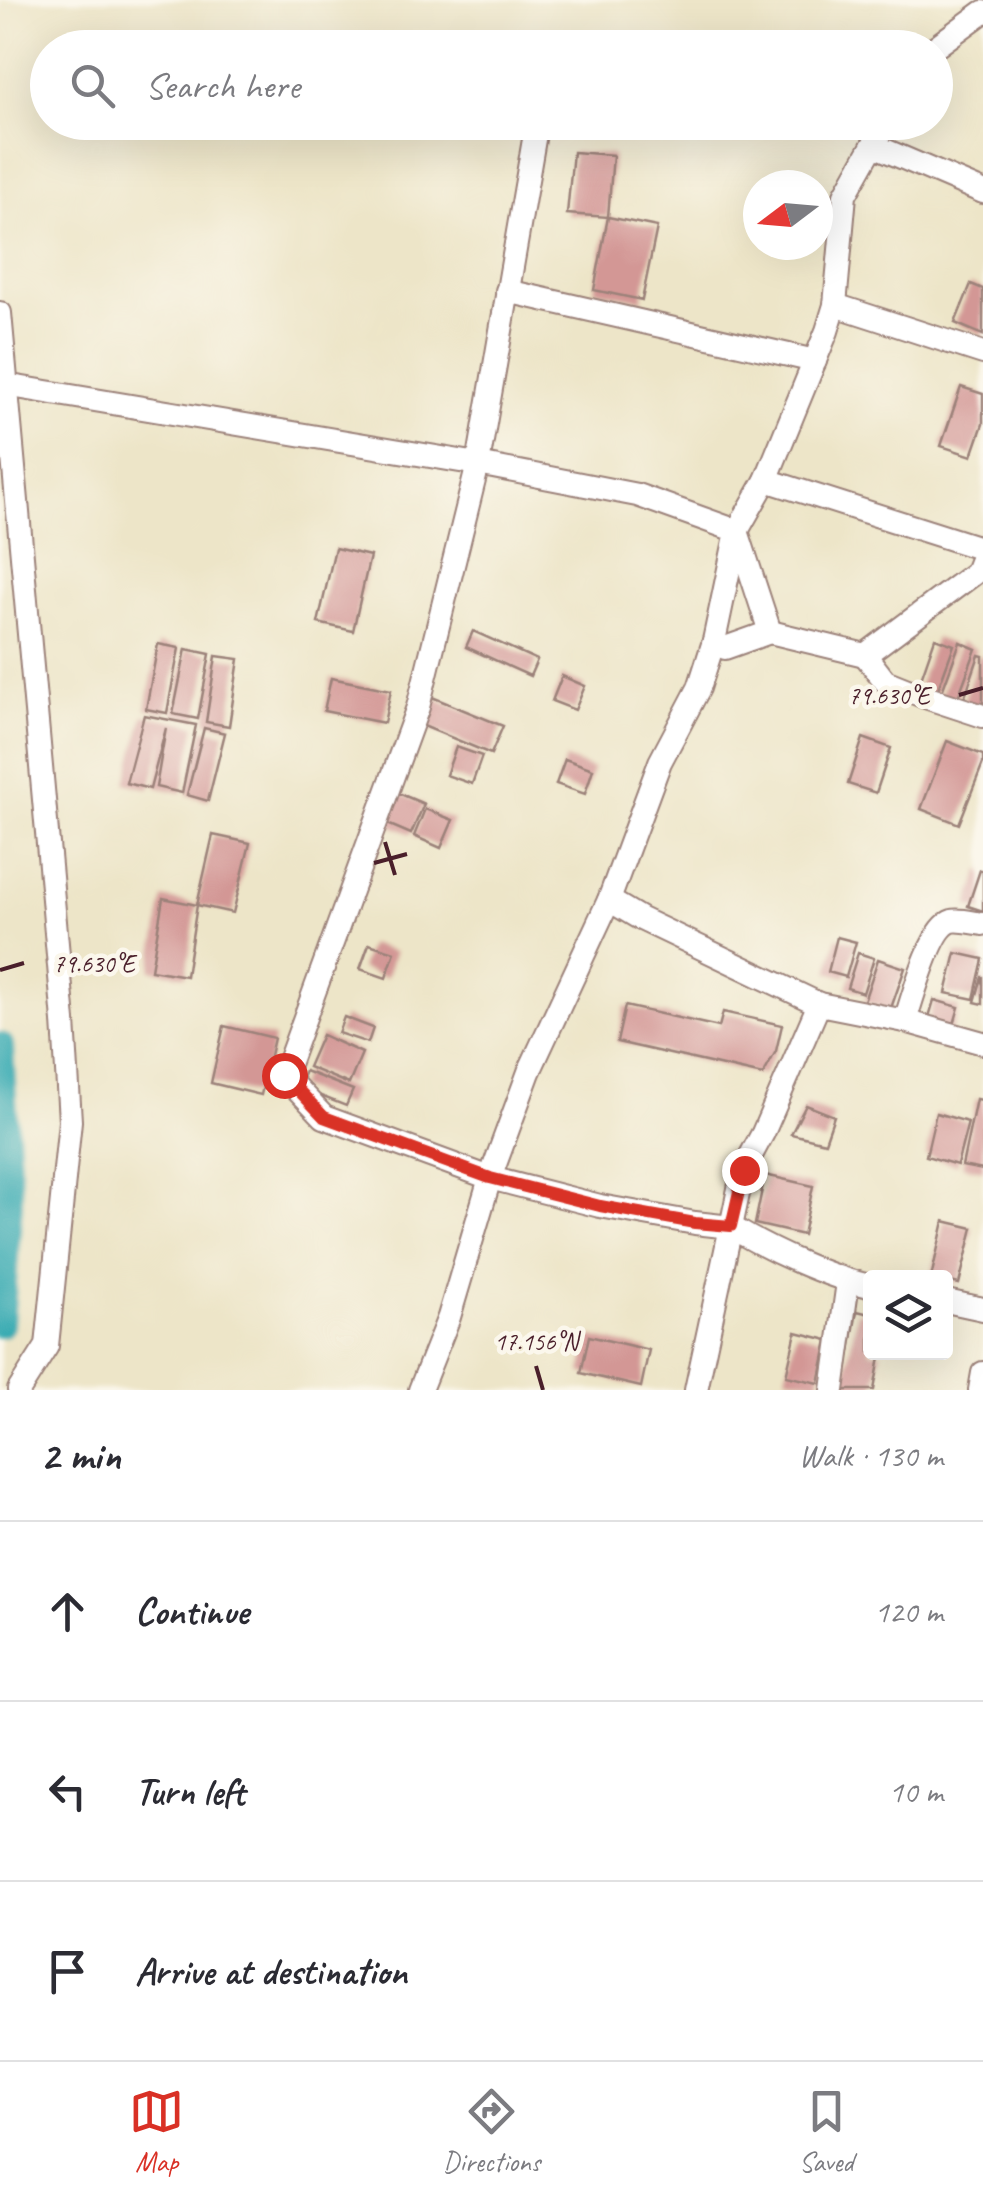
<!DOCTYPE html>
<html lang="en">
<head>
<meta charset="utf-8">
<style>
	:root { --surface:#fff; --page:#f2f2f3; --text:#2b2b33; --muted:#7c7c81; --line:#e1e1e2; --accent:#d93025 }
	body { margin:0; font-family:Caveat,sans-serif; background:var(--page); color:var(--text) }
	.controls { position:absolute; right:30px; bottom:30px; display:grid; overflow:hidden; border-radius:10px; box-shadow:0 10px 40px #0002 }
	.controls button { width:90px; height:90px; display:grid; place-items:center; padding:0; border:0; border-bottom:2px solid var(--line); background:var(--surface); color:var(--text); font:50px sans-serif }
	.compass { position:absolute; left:743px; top:170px; width:90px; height:90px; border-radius:50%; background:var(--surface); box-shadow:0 10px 40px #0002; rotate:254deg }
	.stop { position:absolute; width:30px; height:30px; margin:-22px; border:8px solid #d93025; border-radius:50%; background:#fff }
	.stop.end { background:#d93025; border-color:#fff; box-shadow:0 2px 10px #0008 }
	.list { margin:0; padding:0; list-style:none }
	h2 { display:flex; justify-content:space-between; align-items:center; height:130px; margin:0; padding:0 40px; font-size:42px }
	h2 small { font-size:32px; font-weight:400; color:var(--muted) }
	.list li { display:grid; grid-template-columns:65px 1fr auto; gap:30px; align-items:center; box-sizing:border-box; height:180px; padding:0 40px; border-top:2px solid var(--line) }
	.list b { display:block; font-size:38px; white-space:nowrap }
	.list em { font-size:32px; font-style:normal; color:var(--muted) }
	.icon { flex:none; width:55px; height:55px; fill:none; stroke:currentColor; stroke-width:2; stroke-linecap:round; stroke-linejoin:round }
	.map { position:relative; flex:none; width:983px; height:1390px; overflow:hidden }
	.search { position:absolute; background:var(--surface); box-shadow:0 10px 40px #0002; left:30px; right:30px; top:30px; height:110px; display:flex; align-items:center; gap:25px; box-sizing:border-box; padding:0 35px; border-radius:55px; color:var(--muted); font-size:38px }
	.sheet { height:670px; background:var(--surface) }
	nav { display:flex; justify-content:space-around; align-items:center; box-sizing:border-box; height:140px; border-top:2px solid var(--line); background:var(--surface); font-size:28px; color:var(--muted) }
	nav a { display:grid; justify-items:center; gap:5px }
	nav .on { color:var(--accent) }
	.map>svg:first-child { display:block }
</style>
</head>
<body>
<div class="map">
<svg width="983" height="1390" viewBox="0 0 983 1390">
	<rect width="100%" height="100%" fill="#fbf7ec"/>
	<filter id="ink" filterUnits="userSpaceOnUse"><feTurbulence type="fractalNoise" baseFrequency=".01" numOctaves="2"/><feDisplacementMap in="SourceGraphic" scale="20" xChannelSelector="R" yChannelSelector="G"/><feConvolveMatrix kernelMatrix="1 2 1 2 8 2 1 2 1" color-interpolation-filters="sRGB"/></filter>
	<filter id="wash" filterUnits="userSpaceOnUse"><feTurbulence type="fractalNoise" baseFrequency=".0048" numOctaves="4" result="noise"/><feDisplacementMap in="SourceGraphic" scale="40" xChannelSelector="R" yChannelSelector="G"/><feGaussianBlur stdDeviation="2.25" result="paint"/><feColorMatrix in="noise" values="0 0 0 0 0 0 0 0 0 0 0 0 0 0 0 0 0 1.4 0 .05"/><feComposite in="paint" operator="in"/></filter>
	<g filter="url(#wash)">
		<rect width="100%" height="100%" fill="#ede5c8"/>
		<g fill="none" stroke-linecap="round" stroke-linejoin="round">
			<polyline stroke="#3aacb3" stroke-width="28" points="0,1046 9,1203 0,1324"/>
		</g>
		<g id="blocks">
			<g fill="#d39795">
				<polygon points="573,152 613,155 608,217 567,214"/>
				<polygon points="608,217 657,227 642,300 594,290"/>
				<polygon points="971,284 983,289 983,335 955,323"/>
				<polygon points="961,387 983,394 983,424 972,456 941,446"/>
				<polygon points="335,548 370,556 353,631 318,623"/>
				<polygon points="473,631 537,660 530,676 466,647"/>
				<polygon points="935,638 954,645 935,697 917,690"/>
				<polygon points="960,642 976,649 956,703 940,697"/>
				<polygon points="158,644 179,648 167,713 146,709"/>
				<polygon points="186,649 210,654 198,719 173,714"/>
				<polygon points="979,655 983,656 983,712 962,705"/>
				<polygon points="216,656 239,659 229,726 206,722"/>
				<polygon points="562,676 585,686 575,710 552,701"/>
				<polygon points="331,678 391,690 384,723 324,711"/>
				<polygon points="432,697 503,726 491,754 421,725"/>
				<polygon points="144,715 196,725 182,793 156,787 166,728 150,789 126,783"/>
				<polygon points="204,728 225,733 208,801 187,795"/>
				<polygon points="863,738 891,748 876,793 848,784"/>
				<polygon points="947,741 983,755 983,763 959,824 921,809"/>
				<polygon points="456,747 482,756 472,784 446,775"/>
				<polygon points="565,759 593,769 585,794 556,784"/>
				<polygon points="396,792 424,804 411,834 383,822"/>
				<polygon points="425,809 453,820 441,848 414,836"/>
				<polygon points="213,835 250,843 233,913 197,905"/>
				<polygon points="980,870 983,871 983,911 968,906"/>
				<polygon points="163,898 197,905 186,976 151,970"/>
				<polygon points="837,937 856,942 846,977 828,972"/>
				<polygon points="369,944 395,952 386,978 360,969"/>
				<polygon points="858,953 874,958 863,993 847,988"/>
				<polygon points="956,953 983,959 974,999 946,993"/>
				<polygon points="878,959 905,968 890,1011 864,1001"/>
				<polygon points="982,977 983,977 983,1004 975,1002"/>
				<polygon points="934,1000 959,1007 952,1031 927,1024"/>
				<polygon points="625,1006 719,1027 723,1012 782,1025 776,1051 763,1075 617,1042"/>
				<polygon points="344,1017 373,1028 368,1043 338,1033"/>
				<polygon points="224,1026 274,1038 261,1095 211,1083"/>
				<polygon points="322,1035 362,1053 349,1084 308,1067"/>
				<polygon points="305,1071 353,1090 346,1106 298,1087"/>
				<polygon points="976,1099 983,1100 983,1170 962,1166"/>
				<polygon points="806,1105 834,1116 825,1142 791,1134"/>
				<polygon points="936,1113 968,1122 957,1165 926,1156"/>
				<polygon points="765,1175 813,1186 803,1235 755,1224"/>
				<polygon points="944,1221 973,1228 959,1284 946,1281 946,1278 931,1278"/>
				<polygon points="857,1311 870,1314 870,1352 881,1352 874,1390 843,1390"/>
				<polygon points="796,1332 828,1340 819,1383 786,1376"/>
				<polygon points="589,1336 649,1350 641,1387 581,1373"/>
			</g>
		</g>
	</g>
	<g filter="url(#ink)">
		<use href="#blocks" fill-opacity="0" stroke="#9c827a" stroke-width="2.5"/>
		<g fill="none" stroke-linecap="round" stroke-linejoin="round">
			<defs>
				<g id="street">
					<polyline points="934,48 983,12"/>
					<polyline points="537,122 478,464 418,707 284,1075 324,1117 490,1178 600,1206 695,1223 731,1227 743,1170 763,1133 819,1004"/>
					<polyline points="886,122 845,195 835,305 827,331 766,480 737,531 770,632 865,655 976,572 983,554"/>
					<polyline points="873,145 983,192"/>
					<polyline points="507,291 815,361"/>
					<polyline points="835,305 983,353"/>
					<polyline points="0,313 64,1021 70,1121 47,1346 19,1390"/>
					<polyline points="5,385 478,464 637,495 737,531 714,641"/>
					<polyline points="766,480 983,549"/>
					<polyline points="865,655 885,681 925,697 983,716"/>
					<polyline points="609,900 641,919 819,1004 905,1021 983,1043"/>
					<path d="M905,1021C912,1000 931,927 952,921C960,919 974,923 983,924"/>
					<polyline points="946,1301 983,1309"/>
					<polyline points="420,1390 449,1317 490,1178 529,1072 609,900 660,762 699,688 714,641 725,648 770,632"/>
					<path d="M696,1390L731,1227C769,1250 827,1277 870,1286"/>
					<polyline points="833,1390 848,1282"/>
					<polyline points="980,1390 983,1373"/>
				</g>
			</defs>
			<use href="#street" stroke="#9c827a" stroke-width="26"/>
			<use href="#street" stroke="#fff" stroke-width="22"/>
		</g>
	</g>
	<g fill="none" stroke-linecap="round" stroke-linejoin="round" filter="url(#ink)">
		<polyline stroke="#d93025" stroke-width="12" points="284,1075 324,1117 490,1178 600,1206 695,1223 731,1226 744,1170"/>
	</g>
	<path fill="none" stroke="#4a1f2b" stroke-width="4" d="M959,695L983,688M385,842L395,875M374,863L407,854M0,970L24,963M536,1366L543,1390"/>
	<g font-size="25" text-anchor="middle" fill="#4a1f2b" stroke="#fbf7ec" stroke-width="9" stroke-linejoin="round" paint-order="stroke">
		<text x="889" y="704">79.630°E</text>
		<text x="94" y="972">79.630°E</text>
		<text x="536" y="1350">17.156°N</text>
	</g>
</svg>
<div class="controls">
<button><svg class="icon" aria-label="layers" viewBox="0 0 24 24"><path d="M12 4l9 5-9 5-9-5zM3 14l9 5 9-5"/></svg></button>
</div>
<svg class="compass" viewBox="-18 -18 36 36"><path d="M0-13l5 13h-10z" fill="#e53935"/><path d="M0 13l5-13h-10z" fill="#7c7c81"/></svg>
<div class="stop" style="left:284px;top:1075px"></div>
<div class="stop end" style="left:744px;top:1170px"></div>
<div class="search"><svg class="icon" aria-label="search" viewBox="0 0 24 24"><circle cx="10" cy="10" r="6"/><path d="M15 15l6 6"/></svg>Search here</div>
</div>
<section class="sheet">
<h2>2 min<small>Walk · 130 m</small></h2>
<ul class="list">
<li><svg class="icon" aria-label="ahead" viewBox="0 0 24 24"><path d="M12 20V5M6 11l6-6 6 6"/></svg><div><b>Continue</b></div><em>120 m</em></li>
<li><svg class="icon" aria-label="left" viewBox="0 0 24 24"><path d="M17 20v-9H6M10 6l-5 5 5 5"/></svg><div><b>Turn left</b></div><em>10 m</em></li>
<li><svg class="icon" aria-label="arrive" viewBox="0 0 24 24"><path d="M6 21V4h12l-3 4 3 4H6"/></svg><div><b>Arrive at destination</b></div></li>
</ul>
</section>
<nav>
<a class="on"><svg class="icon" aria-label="map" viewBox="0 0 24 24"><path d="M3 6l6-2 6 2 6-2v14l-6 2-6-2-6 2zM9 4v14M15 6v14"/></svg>Map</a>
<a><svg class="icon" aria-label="directions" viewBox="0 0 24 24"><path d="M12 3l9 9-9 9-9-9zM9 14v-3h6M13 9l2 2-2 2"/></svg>Directions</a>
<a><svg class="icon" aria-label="saved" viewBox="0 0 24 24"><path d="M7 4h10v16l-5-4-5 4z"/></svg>Saved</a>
</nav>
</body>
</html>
